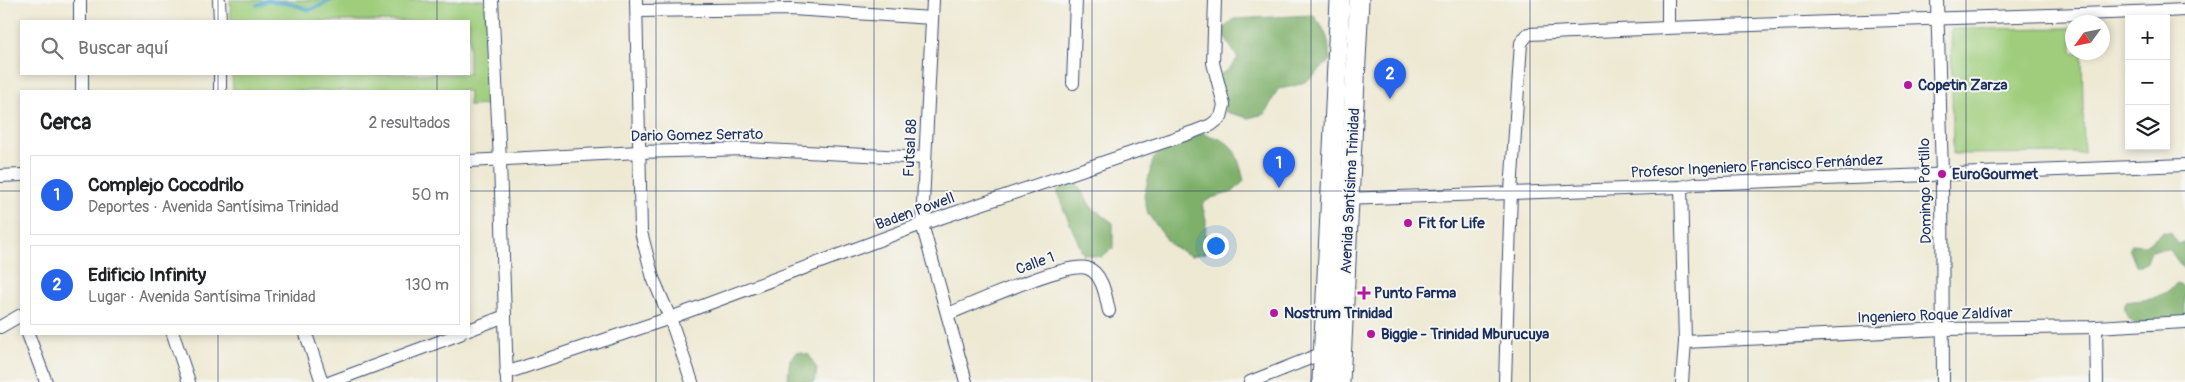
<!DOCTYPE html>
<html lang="es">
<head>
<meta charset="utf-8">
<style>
	:root { --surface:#fff; --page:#f2f2f2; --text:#202124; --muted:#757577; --line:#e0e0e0; --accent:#2563eb }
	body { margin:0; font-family:Pangolin,sans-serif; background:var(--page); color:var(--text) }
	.controls { position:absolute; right:15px; top:15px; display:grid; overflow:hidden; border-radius:0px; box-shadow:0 2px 8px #0003 }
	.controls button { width:45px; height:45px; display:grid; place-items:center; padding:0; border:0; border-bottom:1px solid var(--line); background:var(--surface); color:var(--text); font:25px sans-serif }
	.compass { position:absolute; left:2065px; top:15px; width:45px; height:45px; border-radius:50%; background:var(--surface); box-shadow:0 2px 8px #0003; rotate:237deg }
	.you { position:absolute; left:1215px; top:245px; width:18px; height:18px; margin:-12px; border:4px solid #fff; border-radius:50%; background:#1a73e8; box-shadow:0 0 0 8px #1a73e833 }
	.badge { display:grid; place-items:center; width:32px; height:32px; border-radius:50%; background:var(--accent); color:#fff; font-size:16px; font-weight:700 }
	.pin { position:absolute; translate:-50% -41px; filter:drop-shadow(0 1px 2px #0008) }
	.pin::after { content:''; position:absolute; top:26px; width:18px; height:15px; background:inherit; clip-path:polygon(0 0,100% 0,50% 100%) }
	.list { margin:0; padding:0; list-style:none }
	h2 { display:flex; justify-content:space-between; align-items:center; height:65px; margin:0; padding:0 20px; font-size:21px }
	h2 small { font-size:16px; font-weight:400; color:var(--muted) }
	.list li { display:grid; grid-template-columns:32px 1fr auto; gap:15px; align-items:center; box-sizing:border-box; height:80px; margin:0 10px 10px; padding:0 10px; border:1px solid var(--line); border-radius:0px }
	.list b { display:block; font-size:19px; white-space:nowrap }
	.list p { margin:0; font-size:16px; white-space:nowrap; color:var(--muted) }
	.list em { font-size:16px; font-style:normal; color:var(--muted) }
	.icon { flex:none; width:28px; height:28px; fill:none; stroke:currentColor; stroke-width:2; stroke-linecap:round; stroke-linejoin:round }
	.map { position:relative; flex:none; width:2185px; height:382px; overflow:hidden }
	.search { position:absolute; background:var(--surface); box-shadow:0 2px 8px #0003; left:20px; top:20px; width:450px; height:55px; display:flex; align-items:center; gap:12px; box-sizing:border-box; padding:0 18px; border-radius:0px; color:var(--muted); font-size:19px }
	.panel { position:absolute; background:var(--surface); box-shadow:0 2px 8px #0003; left:20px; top:90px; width:450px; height:245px; border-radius:0px }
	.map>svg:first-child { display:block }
</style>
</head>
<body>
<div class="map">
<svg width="2185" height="382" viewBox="0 0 2185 382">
	<rect width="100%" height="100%" fill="#f6f6f2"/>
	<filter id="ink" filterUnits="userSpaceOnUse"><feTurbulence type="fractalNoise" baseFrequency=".02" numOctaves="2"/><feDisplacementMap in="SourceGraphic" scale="10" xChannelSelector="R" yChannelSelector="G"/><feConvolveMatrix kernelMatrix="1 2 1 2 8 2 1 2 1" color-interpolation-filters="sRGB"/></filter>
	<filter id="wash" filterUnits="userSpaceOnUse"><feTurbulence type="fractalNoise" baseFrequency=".0096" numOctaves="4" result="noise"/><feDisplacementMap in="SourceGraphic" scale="20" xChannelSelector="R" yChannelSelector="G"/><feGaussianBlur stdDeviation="1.12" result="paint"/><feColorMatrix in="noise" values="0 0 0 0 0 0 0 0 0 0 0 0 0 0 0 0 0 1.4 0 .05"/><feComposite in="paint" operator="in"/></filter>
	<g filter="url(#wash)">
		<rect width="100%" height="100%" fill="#eee9d3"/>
		<g fill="#9fcd7b" stroke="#5d7e6c">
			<polygon points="230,0 485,0 491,105 469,106 469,91 233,91 232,74 469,74 469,21 231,21"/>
			<polygon points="2072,28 2072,52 2082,53 2084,153 1953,154 1951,29"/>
		</g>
		<g fill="#7fb06b" stroke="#4d7064">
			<path d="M1313,15C1328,32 1328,38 1330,60C1311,80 1305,85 1278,89L1265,114L1248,118L1226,112L1216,77L1228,70L1238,58L1226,40L1223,29L1234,19Z"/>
			<path d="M1194,132C1232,140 1235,144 1244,181L1233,192L1211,198L1202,204L1206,220L1205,253L1191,256L1171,245L1148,214L1144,196L1153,160L1164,145Z"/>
			<path d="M1073,177L1091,207L1113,223V248L1101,257L1083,254C1075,233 1064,213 1057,191Z"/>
			<polygon points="2163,232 2171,233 2178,244 2185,242 2185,271 2169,249 2151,251 2147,262 2141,266 2136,266 2129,248 2132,244 2145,245"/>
			<path d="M2177,284L2185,288V316L2150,331C2138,329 2120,315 2126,302L2151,299L2165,293Z"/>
			<polygon points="797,352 809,355 817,369 815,382 787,382 790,359"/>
		</g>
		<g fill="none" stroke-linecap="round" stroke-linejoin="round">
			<g stroke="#4fa7cc" stroke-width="4">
				<polyline points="269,0 280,3 289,3 310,10 332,0"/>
				<polyline points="257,5 268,0"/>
			</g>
		</g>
	</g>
	<g filter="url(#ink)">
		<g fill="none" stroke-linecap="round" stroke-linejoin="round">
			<defs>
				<g id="minor">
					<polyline points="80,0 80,21"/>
					<polyline points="219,0 220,21"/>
					<polyline points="492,0 500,161 507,382"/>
					<polyline points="636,0 641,232 653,278 670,318 692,382"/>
					<polyline points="933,0 922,224 966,382"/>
					<polyline points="1937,0 1942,174 1943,382"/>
					<polyline points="637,11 792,9 932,18"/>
					<polyline points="1668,27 1668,0"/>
					<polyline points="82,74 82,91"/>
					<polyline points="220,74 220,91"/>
					<polyline points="1073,83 1076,0"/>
					<polyline points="469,161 639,152 747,149 925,158"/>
					<polyline points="0,176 21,175"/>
					<polyline points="1681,187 1685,342 1682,382"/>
					<polyline points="1344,199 1681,187 1696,184 2185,165"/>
					<path d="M948,314C973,304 1065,262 1087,268C1103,273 1106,298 1109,311"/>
					<polyline points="0,327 21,315"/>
					<polyline points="2096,327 2097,382"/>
					<polyline points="469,330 505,316"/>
					<polyline points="28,334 46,382"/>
					<polyline points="173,334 189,382"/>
					<polyline points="306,334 322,382"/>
					<polyline points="1685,342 1943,329 2096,327 2185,322"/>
					<polyline points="506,373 670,318 922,224 1193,132 1211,125 1221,117 1224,105 1213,63 1215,0"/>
					<polyline points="331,382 460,334"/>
					<polyline points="1250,382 1323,353 1329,353"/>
					<path d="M1505,382L1511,191L1521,43L1528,34C1747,23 1966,19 2185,10"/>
				</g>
				<g id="primary">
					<polyline points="1322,382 1340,0"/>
					<polyline points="1340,382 1359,0"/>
				</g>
			</defs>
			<use href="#minor" stroke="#3b4b70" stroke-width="14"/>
			<use href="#primary" stroke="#3b4b70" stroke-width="21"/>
			<use href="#minor" stroke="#fff" stroke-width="12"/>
			<use href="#primary" stroke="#fff" stroke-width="19"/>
		</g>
	</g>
	<path fill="none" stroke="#1b2f5e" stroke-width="1" stroke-opacity="0.55" d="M218,0V21M437,0V21M656,0V382M874,0V382M1092,0V382M1311,0V382M1530,0V382M1748,0V382M1966,0V382M218,74V91M437,74V91M0,191H21M469,191H2185M218,334V382M437,334V382"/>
	<g fill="#b5179e" stroke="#f6f6f2" stroke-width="2">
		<circle cx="1908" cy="85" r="5"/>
		<circle cx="1942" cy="174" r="5"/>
		<circle cx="1408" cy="223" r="5"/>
		<path d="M1361.5 285.5h5v5h5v5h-5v5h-5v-5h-5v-5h5z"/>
		<circle cx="1274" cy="313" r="5"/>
		<circle cx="1371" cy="334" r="5"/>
	</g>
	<g text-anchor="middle" stroke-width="4" stroke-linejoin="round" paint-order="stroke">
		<g font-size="15" font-weight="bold" fill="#1b2f5e" stroke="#f6f6f2" text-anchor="start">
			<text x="1918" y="90">Copetin Zarza</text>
			<text x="1952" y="179">EuroGourmet</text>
			<text x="1418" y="228">Fit for Life</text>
			<text x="1374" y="298">Punto Farma</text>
			<text x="1284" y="318">Nostrum Trinidad</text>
			<text x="1381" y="339">Biggie - Trinidad Mburucuya</text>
		</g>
		<g font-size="15" fill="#1b2f5e" stroke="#f6f6f2">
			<text transform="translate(697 135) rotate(-1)" y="5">Dario Gomez Serrato</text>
			<text transform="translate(910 148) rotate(-87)" y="5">Futsal 88</text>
			<text transform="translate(1757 166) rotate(-3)" y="5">Profesor Ingeniero Francisco Fernández</text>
			<text transform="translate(1350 191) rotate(-87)" y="5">Avenida Santísima Trinidad</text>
			<text transform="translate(1925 191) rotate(-91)" y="5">Domingo Portillo</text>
			<text transform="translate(915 211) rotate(-20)" y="5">Baden Powell</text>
			<text transform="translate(1035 263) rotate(-20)" y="5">Calle 1</text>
			<text transform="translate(1935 315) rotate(-2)" y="5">Ingeniero Roque Zaldívar</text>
		</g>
	</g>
</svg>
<div class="controls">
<button>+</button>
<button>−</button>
<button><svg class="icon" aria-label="layers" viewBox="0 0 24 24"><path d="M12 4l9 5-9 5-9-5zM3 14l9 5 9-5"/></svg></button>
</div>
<svg class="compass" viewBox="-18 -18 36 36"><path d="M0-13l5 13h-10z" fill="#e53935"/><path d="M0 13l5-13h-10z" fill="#757577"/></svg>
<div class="you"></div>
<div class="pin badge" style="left:1279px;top:188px">1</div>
<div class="pin badge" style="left:1390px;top:99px">2</div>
<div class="search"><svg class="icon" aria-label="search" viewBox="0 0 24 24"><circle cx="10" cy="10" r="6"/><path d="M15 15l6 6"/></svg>Buscar aquí</div>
<section class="panel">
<h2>Cerca<small>2 resultados</small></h2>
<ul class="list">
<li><span class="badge">1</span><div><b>Complejo Cocodrilo</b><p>Deportes · Avenida Santísima Trinidad</p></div><em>50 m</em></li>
<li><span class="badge">2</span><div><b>Edificio Infinity</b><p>Lugar · Avenida Santísima Trinidad</p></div><em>130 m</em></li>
</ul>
</section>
</div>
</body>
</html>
